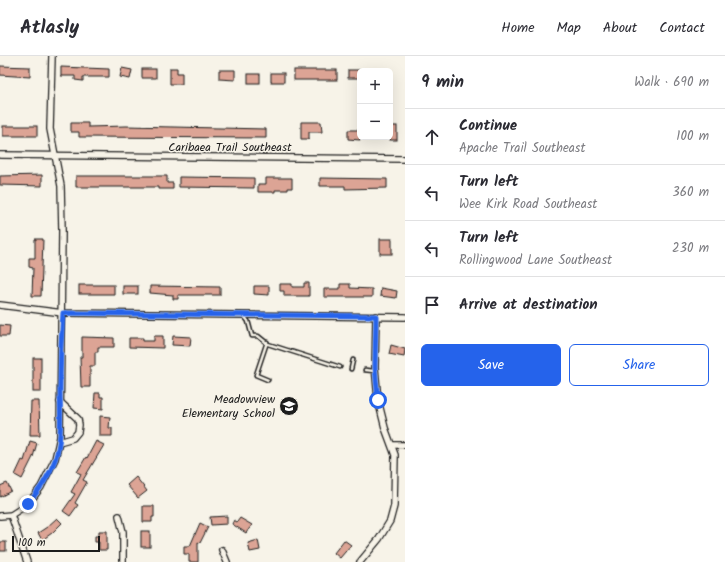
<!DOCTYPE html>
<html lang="en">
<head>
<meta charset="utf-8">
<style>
	:root { --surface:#fff; --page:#f7f7f7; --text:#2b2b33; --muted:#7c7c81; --line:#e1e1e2; --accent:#2563eb }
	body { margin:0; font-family:Kalam,sans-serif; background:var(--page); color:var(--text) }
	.controls { position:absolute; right:12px; top:12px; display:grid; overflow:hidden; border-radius:6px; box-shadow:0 4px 16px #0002 }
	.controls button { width:36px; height:36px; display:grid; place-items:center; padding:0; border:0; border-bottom:1px solid var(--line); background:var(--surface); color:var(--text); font:20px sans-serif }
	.scale { position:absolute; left:12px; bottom:10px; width:88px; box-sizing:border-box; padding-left:4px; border:2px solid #1c1c1c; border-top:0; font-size:11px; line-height:14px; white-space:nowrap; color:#1c1c1c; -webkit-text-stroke:3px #f7f3e8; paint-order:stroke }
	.stop { position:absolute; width:12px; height:12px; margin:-9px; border:3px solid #2563eb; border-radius:50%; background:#fff }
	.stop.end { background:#2563eb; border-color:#fff; box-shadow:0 1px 4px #0008 }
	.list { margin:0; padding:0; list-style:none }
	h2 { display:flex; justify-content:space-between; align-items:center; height:52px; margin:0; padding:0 16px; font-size:17px }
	h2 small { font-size:13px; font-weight:400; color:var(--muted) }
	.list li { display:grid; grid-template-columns:26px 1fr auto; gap:12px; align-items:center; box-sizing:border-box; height:56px; padding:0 16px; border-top:1px solid var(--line) }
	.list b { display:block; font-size:15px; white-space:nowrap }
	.list p { margin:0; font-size:13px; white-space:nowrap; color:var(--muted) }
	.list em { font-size:13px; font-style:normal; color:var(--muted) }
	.actions { display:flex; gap:8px; padding:12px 16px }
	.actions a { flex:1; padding:9px 0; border:1px solid var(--accent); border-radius:6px; text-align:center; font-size:14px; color:var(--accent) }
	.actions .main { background:var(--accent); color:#fff }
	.icon { flex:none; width:22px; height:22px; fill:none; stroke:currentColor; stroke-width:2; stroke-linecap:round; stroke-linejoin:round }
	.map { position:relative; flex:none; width:405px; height:506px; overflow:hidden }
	header { display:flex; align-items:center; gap:24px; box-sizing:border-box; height:56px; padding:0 20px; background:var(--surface); border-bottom:1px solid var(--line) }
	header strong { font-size:19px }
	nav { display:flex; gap:22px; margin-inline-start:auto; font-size:14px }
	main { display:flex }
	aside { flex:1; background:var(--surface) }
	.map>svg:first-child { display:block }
</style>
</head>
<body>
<header>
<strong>Atlasly</strong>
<nav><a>Home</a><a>Map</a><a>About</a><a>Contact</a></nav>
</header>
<main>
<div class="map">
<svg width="405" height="506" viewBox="0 0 405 506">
	<rect width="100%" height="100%" fill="#f7f3e8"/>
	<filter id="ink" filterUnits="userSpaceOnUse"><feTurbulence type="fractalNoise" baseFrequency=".025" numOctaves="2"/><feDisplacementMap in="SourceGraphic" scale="8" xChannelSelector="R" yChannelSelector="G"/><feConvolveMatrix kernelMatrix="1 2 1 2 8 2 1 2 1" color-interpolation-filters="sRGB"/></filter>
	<g filter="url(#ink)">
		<g fill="#dca495" stroke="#1c1c1c">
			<polygon points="0,10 30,11 30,21 0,19"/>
			<polygon points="61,11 109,13 109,21 83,21 83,25 75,24 75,20 61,20"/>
			<polygon points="122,12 132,14 130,23 120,21"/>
			<polygon points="170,12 177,12 177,17 182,17 182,28 170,28"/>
			<rect x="142" y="13" width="14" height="9"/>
			<polygon points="219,14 235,14 235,24 219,23"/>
			<rect x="294" y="14" width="43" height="10"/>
			<rect x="348" y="14" width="12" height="8"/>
			<rect x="271" y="17" width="13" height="9"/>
			<rect x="248" y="18" width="12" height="9"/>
			<polygon points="301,66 321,66 322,76 309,76 309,83 301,83"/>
			<polygon points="71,67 88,67 88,71 126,70 266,73 266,82 79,81 79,76 71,76"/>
			<rect x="3" y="70" width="34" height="10"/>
			<rect x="390" y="70" width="7" height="14"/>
			<polygon points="348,74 360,74 360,84 348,83"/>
			<polygon points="42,119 42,130 0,129 0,120"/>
			<polygon points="76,120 167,120 167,127 173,127 173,133 158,133 158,131 76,131"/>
			<polygon points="179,121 254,122 254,132 179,131"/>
			<polygon points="266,122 292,122 292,132 288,132 288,134 275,134 275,136 258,136 258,128 266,128"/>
			<polygon points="320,122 387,123 387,132 345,133 345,130 320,130"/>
			<polygon points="35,183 43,183 41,240 32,240 33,212 29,211 29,202 35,202"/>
			<rect x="380" y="183" width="12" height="15"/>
			<polygon points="304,227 309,227 309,240 284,240 284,235 280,235 280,228 292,228 292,231 304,231"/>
			<polygon points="340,228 350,228 350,232 372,233 372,241 324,241 324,233 340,233"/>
			<rect x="79" y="229" width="35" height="9"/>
			<rect x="123" y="230" width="15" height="8"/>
			<polygon points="150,230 220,231 220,239 178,239 178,243 173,243 173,239 150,237"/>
			<polygon points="254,230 269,230 269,239 254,238"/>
			<polygon points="381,232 397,235 396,242 380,240"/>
			<polygon points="0,269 10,270 9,280 0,280"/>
			<polygon points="154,280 163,280 163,292 129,291 129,282 143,282 143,285 154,285"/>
			<polygon points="173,280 191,281 190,290 172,289"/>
			<polygon points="82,281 114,282 114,291 98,291 98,296 95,296 95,310 90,310 90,331 81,331 80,301 82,301"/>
			<polygon points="391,289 405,293 404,301 389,298"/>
			<rect x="33" y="302" width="8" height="34"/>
			<polygon points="95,337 100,337 100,341 103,341 103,353 94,352"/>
			<polygon points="31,345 39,345 40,379 30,379"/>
			<polygon points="100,360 110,361 109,372 112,372 112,380 100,380"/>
			<polygon points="30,385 37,387 33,401 22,423 15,419 22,404 24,405"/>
			<polygon points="96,385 104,389 83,424 87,426 75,447 78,449 70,460 63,455 75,438 71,436 81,418 77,416 86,401 87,402"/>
			<polygon points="136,421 147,435 138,442 127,429"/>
			<polygon points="7,427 11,435 0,441 0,430"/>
			<polygon points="143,450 154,450 154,461 152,461 152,466 143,466"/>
			<polygon points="227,460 227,468 211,469 210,461"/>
			<polygon points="57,462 62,467 52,477 42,484 38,477 47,471"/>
			<polygon points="240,462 252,469 246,477 232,468 234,464 237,466"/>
			<polygon points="200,467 208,471 200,487 198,486 198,506 189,506 189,498 184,498 184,490 190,490"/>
			<polygon points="99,475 107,475 107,494 99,494 99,486 95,486 95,480 99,480"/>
			<rect x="141" y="475" width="9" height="16"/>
			<polygon points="258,484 260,494 250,496 248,487"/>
			<polygon points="344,484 351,489 340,502 334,497"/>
			<rect x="0" y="486" width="6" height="9"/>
		</g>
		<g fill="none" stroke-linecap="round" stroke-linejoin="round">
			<defs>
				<g id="lane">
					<polyline points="243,259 248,265 252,280 258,280 268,288 340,311"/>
					<polyline points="267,286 256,319 268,324"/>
					<polyline points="351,313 353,304"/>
					<polyline points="365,314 374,315"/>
				</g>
				<g id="street">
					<polyline points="0,99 405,103"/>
					<polyline points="0,249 63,257 405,261"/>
					<polyline points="59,386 73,382 78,376 79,369 78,363 60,346"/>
					<polyline points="392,389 405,389"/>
					<polyline points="11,459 27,506"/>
					<polyline points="0,460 11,459 28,448 41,431 55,403 60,381 62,174 61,130 50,73 52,0"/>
					<polyline points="119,460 123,476 123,506"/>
					<polyline points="222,494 227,506"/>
					<polyline points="360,506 379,483 390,465 394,450 395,399 385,372 378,344 375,311 376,260"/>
				</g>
			</defs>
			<use href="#lane" stroke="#1c1c1c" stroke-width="5.5"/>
			<use href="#street" stroke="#1c1c1c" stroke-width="8"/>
			<use href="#lane" stroke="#f7f3e8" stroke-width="2.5"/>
			<use href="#street" stroke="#f7f3e8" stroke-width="5.5"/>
		</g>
	</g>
	<g fill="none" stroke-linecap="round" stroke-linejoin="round" filter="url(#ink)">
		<path stroke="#2563eb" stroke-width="5" d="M28,448C39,434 49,421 55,404C63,381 60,355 60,331C60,306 61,282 63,257L376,260L375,311L378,344"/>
	</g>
	<defs>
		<symbol id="school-disc" viewBox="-11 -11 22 22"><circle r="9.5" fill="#1c1c1c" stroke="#f7f3e8"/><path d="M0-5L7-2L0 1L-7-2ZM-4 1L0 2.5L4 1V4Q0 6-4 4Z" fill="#fff"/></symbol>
	</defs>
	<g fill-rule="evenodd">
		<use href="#school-disc" x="278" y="339" width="22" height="22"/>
	</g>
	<g text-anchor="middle" stroke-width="3" stroke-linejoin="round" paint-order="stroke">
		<g font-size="12" fill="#1c1c1c" stroke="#f7f3e8">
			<text x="230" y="95">Caribaea Trail Southeast</text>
		</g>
		<g font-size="12" fill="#1c1c1c" stroke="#f7f3e8" text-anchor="end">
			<text x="275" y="347">Meadowview<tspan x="275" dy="14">Elementary School</tspan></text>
		</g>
	</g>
</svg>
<div class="controls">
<button>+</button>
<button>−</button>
</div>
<div class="scale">100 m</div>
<div class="stop" style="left:378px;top:344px"></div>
<div class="stop end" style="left:28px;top:448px"></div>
</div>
<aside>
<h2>9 min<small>Walk · 690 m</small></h2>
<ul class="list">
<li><svg class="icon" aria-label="ahead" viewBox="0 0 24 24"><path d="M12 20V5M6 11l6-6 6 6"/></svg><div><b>Continue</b><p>Apache Trail Southeast</p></div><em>100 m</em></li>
<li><svg class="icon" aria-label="left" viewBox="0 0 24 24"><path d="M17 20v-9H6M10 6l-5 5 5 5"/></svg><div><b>Turn left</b><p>Wee Kirk Road Southeast</p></div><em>360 m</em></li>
<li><svg class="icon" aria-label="left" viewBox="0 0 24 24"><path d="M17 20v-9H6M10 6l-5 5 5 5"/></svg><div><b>Turn left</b><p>Rollingwood Lane Southeast</p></div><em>230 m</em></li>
<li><svg class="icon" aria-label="arrive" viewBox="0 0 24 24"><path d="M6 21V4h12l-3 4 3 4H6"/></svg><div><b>Arrive at destination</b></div></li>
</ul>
<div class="actions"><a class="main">Save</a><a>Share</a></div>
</aside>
</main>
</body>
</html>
